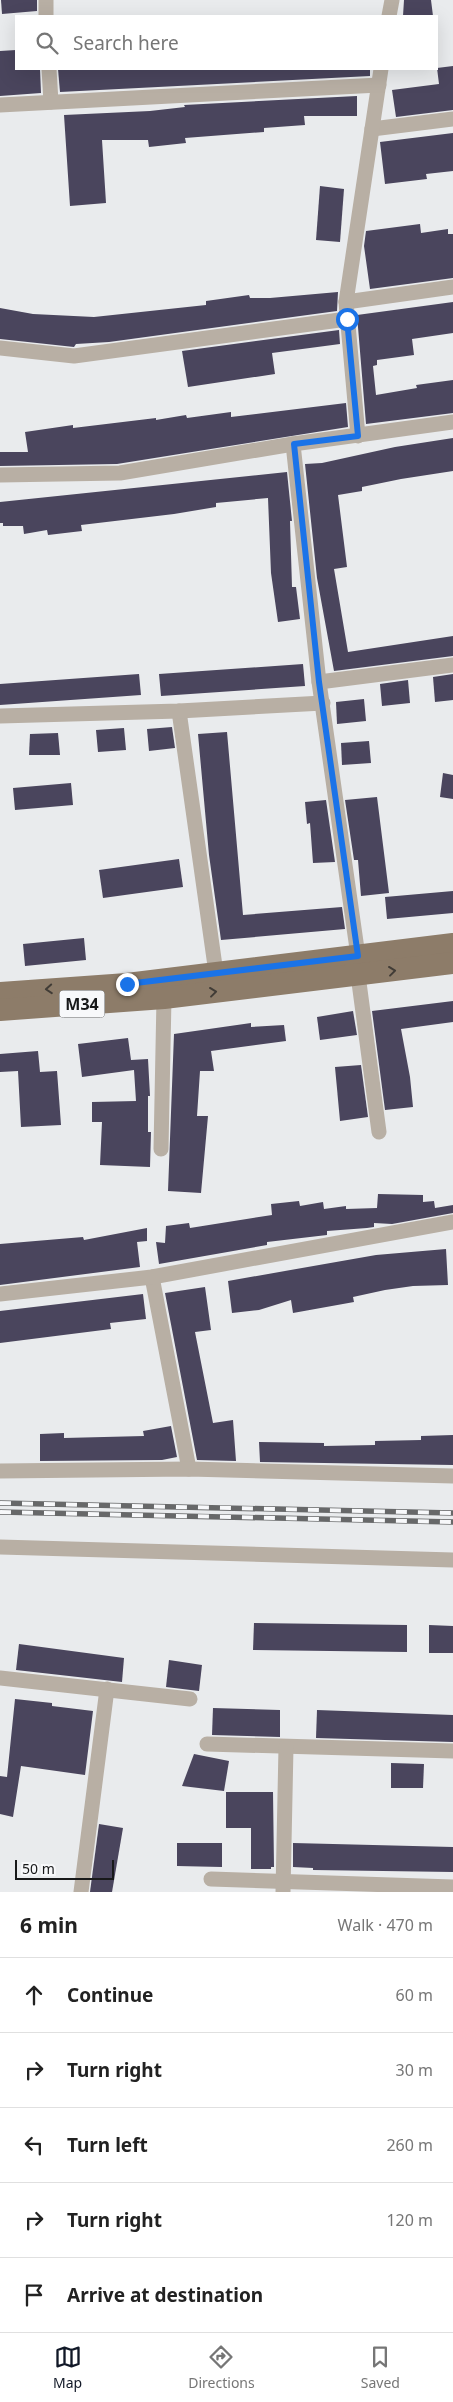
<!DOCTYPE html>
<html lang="en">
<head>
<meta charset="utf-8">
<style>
	:root { --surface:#fff; --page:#f2f2f2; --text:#222; --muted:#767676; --line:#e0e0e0; --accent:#111827 }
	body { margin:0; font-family:"Noto Sans",sans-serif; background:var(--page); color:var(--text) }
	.scale { position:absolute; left:15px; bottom:12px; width:99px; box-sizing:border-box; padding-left:5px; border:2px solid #18191a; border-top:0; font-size:14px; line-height:18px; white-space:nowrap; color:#18191a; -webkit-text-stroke:4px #f7f8fa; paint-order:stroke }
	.stop { position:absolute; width:15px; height:15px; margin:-11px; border:4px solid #1a73e8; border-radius:50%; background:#fff }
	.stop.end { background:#1a73e8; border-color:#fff; box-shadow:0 1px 5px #0008 }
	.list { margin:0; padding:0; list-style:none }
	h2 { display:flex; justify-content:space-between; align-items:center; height:65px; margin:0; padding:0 20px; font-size:21px }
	h2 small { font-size:16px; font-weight:400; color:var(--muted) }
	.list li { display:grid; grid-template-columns:32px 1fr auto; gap:15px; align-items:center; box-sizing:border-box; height:75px; padding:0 20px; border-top:1px solid var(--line) }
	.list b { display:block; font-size:19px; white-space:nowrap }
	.list em { font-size:16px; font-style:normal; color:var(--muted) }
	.icon { flex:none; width:28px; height:28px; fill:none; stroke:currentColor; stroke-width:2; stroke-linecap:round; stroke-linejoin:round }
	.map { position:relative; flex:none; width:453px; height:1892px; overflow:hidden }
	.search { position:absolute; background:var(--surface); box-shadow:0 5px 20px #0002; left:15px; right:15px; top:15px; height:55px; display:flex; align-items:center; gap:12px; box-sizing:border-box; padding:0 18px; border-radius:0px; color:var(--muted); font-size:19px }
	.sheet { height:440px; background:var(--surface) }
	nav { display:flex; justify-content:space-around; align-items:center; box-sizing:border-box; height:70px; border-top:1px solid var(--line); background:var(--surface); font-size:14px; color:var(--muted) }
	nav a { display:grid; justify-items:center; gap:2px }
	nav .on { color:var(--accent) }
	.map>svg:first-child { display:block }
</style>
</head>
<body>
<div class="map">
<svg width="453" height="1892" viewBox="0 0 453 1892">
	<rect width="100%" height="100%" fill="#e9ebed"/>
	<g fill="#4a455d">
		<polygon points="1,0 37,0 37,11 2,14"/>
		<polygon points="404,0 431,0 433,16 403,16"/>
		<polygon points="16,50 16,69 40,69 41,93 0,96 0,51"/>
		<polygon points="453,66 453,110 396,117 392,90 439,84 437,68"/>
		<polygon points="58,69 370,69 370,76 60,92"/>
		<polygon points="357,96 357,116 304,116 305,125 264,128 264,132 185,138 186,143 149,147 148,140 102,140 106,203 70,206 64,115 150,111 185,107 184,105"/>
		<polygon points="453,133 453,171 426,174 427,179 385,184 380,142"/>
		<polygon points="320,186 344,189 340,242 316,240"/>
		<polygon points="420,224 421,233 448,229 448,234 453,234 453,278 370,289 364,246 366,231"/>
		<polygon points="338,292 337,311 109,342 76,344 74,347 0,339 0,308 33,314 94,317 206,305 206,301 249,295 250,298 270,298"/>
		<polygon points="453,302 453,333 412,339 414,355 377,360 377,365 373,366 376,395 417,388 416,385 453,380 453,413 366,424 357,315"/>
		<polygon points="339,330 340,344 272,353 275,374 188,387 182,351"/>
		<polygon points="346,403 348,427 117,464 0,466 0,452 28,452 25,432 73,425 73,428 156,418 156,420 186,415 187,418 231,412 231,417"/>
		<polygon points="453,438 453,471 401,479 362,487 362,491 338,495 347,567 334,569 348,652 453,636 453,656 334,671 317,578 305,464 322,463 395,447"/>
		<polygon points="287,472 292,521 290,521 292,587 296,587 300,619 278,622 271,573 268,498 216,503 216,507 174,514 81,525 82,531 48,535 47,530 24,534 23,526 3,526 3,523 0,523 0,502"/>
		<polygon points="303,664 305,686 161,696 159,674"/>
		<polygon points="139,674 141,695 0,705 0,684"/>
		<polygon points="453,674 453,700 435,702 433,677"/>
		<polygon points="408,680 410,703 382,706 380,684"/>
		<polygon points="364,699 366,721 337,724 336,702"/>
		<polygon points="172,727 175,748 149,751 147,729"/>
		<polygon points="124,728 126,750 98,752 96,730"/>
		<polygon points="227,732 243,915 342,907 345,929 221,940 209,855 198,734"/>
		<polygon points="58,733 60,755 29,755 30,734"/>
		<polygon points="369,741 371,763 342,765 341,743"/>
		<polygon points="443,773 453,775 453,799 440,797"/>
		<polygon points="71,783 73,805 15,810 13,788"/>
		<polygon points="377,797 389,893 361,896 358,860 354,860 345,800"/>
		<polygon points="326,800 335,862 313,863 310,823 307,824 305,802"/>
		<polygon points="179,859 183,887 103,898 99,870"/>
		<polygon points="453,891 453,913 387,919 385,897"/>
		<polygon points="84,938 86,960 25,966 23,944"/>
		<polygon points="453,1001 453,1022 401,1029 410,1077 413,1107 385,1110 372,1011"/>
		<polygon points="353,1011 357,1035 320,1040 317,1017"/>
		<polygon points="251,1023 251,1027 284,1025 286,1041 211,1051 214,1071 200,1071 197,1116 208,1116 201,1193 168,1191 174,1034"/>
		<polygon points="128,1038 131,1060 148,1059 150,1096 148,1096 148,1132 151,1132 150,1167 100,1165 102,1122 92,1122 92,1102 136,1101 134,1070 82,1077 78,1044"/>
		<polygon points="38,1051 40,1072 57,1071 61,1125 21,1127 18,1071 0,1072 0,1054"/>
		<polygon points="361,1065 368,1117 340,1121 335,1067"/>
		<polygon points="378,1194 423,1195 423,1202 434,1201 435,1208 453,1205 453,1213 392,1224 374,1223 374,1227 367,1228 327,1231 327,1235 267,1242 267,1245 159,1264 156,1242 165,1243 166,1226 189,1223 190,1228 272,1215 271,1204 299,1201 300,1206 323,1202 324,1209 346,1206 346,1209 377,1208"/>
		<polygon points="147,1228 147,1241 137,1242 140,1267 0,1285 0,1244 83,1237 84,1240"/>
		<polygon points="446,1249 448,1285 413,1286 385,1290 353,1297 354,1302 293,1313 291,1300 259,1310 232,1313 228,1281 376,1255"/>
		<polygon points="205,1287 211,1330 195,1332 213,1423 233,1420 236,1461 197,1460 165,1293"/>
		<polygon points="143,1294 146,1319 110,1323 111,1329 0,1343 0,1311"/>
		<polygon points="171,1426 177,1457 162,1460 40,1461 40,1434 64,1433 64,1438 144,1436 143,1431"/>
		<polygon points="453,1435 453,1465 260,1462 259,1442 324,1443 324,1446 375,1445 375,1441 421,1440 421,1436"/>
		<polygon points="254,1623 407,1625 407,1652 253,1650"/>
		<polygon points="429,1625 453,1626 453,1653 429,1653"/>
		<polygon points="19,1644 124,1658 122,1682 16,1670"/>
		<polygon points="169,1660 202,1665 199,1691 166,1687"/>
		<polygon points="15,1699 52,1703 52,1706 93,1711 85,1775 21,1766 13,1817 0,1814 0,1776 7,1777"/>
		<polygon points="213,1708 280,1710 280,1737 212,1735"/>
		<polygon points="317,1710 453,1715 453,1742 316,1738"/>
		<polygon points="194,1754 229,1761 224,1791 182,1786"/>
		<polygon points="391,1763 424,1764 423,1788 391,1788"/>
		<polygon points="226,1792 273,1792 274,1867 271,1867 271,1869 251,1869 251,1828 226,1828"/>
		<polygon points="99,1824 123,1828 112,1892 90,1892"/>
		<polygon points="177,1843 222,1843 222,1867 177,1866"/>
		<polygon points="293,1843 453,1847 453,1872 313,1870 313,1868 293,1867"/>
	</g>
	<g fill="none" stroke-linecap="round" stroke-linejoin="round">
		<g stroke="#b8afa4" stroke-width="15">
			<polyline points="46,0 46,16"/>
			<polyline points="389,16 392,0"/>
			<polyline points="49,69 51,102"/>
			<polyline points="0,105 379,85"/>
			<polyline points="372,129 453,119"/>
			<polyline points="346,302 453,287"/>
			<polyline points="0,348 74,356 347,319"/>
			<polyline points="358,436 346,302 381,69"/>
			<polyline points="293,444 319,682 358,956"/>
			<polyline points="0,475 120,473 293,444 453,422"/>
			<polyline points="319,682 453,665"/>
			<polyline points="179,711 216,973"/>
			<polyline points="0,716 179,711 323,703"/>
			<polyline points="358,975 379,1132"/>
			<polyline points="161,1149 164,998"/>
			<polyline points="152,1277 189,1469"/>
			<polyline points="0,1294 152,1277 453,1222"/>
			<polyline points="0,1471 189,1469 453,1476"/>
			<polyline points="0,1547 453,1560"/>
			<polyline points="0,1678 190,1699"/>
			<polyline points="207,1744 453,1751"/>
			<polyline points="211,1879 453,1887"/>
			<polyline points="81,1892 107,1689"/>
			<polyline points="283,1892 286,1747"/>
		</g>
		<g stroke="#8d7c69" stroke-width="22">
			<polyline points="0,993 127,984 453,944"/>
			<polyline points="0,1010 164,998 453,963"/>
		</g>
		<defs>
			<g id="rail">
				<polyline points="0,1503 453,1513"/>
				<polyline points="0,1512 453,1522"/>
			</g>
		</defs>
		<use href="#rail" stroke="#676869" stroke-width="5.5"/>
		<use href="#rail" stroke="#f7f8fa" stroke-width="4" stroke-dasharray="11" stroke-linecap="butt"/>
	</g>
	<defs><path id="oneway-chevron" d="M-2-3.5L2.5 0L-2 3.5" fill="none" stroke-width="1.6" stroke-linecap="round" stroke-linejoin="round" transform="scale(1.25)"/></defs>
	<g stroke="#413c36">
		<use href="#oneway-chevron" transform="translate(392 971) rotate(-7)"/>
		<use href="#oneway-chevron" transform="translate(49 989) rotate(176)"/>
		<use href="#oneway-chevron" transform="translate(213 992) rotate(-7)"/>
	</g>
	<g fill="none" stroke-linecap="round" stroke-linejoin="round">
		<polyline stroke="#1a73e8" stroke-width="6" points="127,984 358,956 319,682 294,444 358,436 347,319"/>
	</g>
	<g text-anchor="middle" stroke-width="5" stroke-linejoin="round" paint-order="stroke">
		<rect fill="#f7f8fa" stroke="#5b5c5d" stroke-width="1" x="59.5" y="990.5" width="45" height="27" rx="4"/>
		<g font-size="16" font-weight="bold" fill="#18191a">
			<text x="82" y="1010">M34</text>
		</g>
	</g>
</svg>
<div class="scale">50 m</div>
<div class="stop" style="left:347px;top:319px"></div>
<div class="stop end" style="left:127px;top:984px"></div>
<div class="search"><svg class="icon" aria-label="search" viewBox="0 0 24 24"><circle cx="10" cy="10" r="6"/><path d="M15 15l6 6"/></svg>Search here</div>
</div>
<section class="sheet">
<h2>6 min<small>Walk · 470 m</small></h2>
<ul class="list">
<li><svg class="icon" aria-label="ahead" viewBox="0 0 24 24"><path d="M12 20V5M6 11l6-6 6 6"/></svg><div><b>Continue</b></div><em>60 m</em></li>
<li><svg class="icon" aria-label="right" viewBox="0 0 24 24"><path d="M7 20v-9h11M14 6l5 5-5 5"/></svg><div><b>Turn right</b></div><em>30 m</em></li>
<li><svg class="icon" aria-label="left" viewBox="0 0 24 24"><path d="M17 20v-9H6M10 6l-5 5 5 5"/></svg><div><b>Turn left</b></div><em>260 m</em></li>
<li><svg class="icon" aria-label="right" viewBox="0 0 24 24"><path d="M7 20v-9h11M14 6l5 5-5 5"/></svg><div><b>Turn right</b></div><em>120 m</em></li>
<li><svg class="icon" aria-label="arrive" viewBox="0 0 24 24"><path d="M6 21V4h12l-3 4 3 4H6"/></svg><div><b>Arrive at destination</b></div></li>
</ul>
</section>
<nav>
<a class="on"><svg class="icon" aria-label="map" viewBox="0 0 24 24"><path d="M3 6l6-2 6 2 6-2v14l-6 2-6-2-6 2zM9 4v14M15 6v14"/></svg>Map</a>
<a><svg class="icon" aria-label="directions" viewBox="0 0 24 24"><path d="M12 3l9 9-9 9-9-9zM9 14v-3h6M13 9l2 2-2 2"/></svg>Directions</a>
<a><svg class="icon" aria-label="saved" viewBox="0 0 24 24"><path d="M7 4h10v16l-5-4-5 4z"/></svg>Saved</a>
</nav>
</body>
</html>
